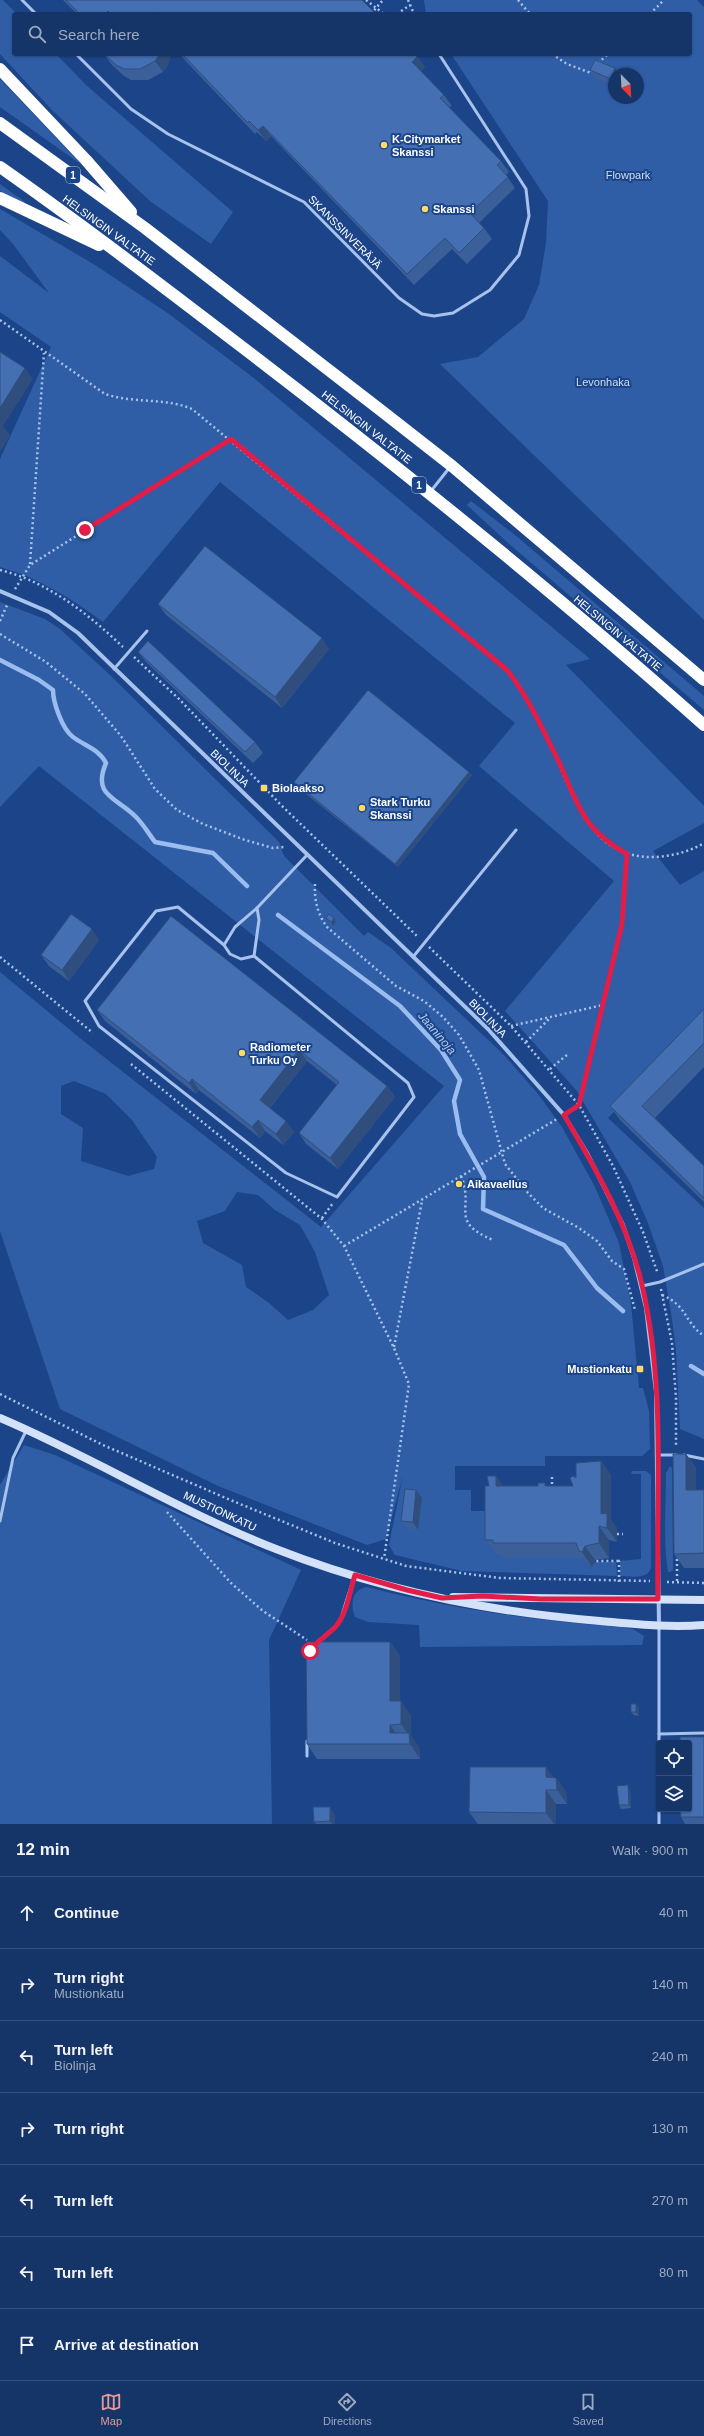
<!DOCTYPE html>
<html lang="en">
<head>
<meta charset="utf-8">
<style>
	:root { --surface:#153467; --page:#223f70; --text:#f1f3f6; --muted:#9daac0; --line:#344f7b; --accent:#e69b98 }
	body { margin:0; font-family:Arial,sans-serif; background:var(--page); color:var(--text) }
	.controls { position:absolute; right:12px; bottom:12px; display:grid; overflow:hidden; border-radius:4px; box-shadow:0 1px 3px #0004 }
	.controls button { width:36px; height:36px; display:grid; place-items:center; padding:0; border:0; border-bottom:1px solid var(--line); background:var(--surface); color:var(--text); font:20px sans-serif }
	.compass { position:absolute; left:608px; top:68px; width:36px; height:36px; border-radius:50%; background:var(--surface); box-shadow:0 1px 3px #0004; rotate:156deg }
	.stop { position:absolute; width:12px; height:12px; margin:-9px; border:3px solid #e11d48; border-radius:50%; background:#fff }
	.stop.end { background:#e11d48; border-color:#fff; box-shadow:0 1px 4px #0008 }
	.list { margin:0; padding:0; list-style:none }
	h2 { display:flex; justify-content:space-between; align-items:center; height:52px; margin:0; padding:0 16px; font-size:17px }
	h2 small { font-size:13px; font-weight:400; color:var(--muted) }
	.list li { display:grid; grid-template-columns:26px 1fr auto; gap:12px; align-items:center; box-sizing:border-box; height:72px; padding:0 16px; border-top:1px solid var(--line) }
	.list b { display:block; font-size:15px; white-space:nowrap }
	.list p { margin:0; font-size:13px; white-space:nowrap; color:var(--muted) }
	.list em { font-size:13px; font-style:normal; color:var(--muted) }
	.icon { flex:none; width:22px; height:22px; fill:none; stroke:currentColor; stroke-width:2; stroke-linecap:round; stroke-linejoin:round }
	.map { position:relative; flex:none; width:704px; height:1824px; overflow:hidden }
	.search { position:absolute; background:var(--surface); box-shadow:0 1px 3px #0004; left:12px; right:12px; top:12px; height:44px; display:flex; align-items:center; gap:10px; box-sizing:border-box; padding:0 14px; border-radius:4px; color:var(--muted); font-size:15px }
	.sheet { height:556px; background:var(--surface) }
	nav { display:flex; justify-content:space-around; align-items:center; box-sizing:border-box; height:56px; border-top:1px solid var(--line); background:var(--surface); font-size:11px; color:var(--muted) }
	nav a { display:grid; justify-items:center; gap:2px }
	nav .on { color:var(--accent) }
	.map>svg:first-child { display:block }
</style>
</head>
<body>
<div class="map">
<svg width="704" height="1824" viewBox="0 0 704 1824">
	<rect width="100%" height="100%" fill="#1c4589"/>
	<g fill="#2f5ea7" fill-rule="evenodd">
		<polygon points="0,0 3,0 17,14 14,14 14,54 56,54 86,85 233,212 211,244 150,201 52,110 0,54"/>
		<path d="M424,0H697L704,7V620L440,364L478,357L524,319L539,285L546,243L548,201L451,54H690V14H426ZM614,74H638V98H614Z"/>
		<polygon points="0,79 82,165 0,107"/>
		<polygon points="0,184 25,202 24,204 0,191"/>
		<path d="M0,209L95,265L169,314L255,379L590,659L566,665L704,806V823L653,851L680,885L704,871V1021L608,1118L704,1208V1439L680,1429L676,1350L672,1319L663,1266L648,1223L630,1182L577,1091L505,1011L614,881L479,766L515,723L220,482L103,622C71,598 39,578 0,567V459L51,347L0,312V256L49,293L13,244L0,230Z"/>
		<polygon points="471,501 515,535 704,696 704,710 508,543 467,505"/>
		<path d="M0,602L45,619L60,629L110,675L279,842L284,856L364,936L368,932L391,948L504,1055L538,1094L562,1127L595,1187L619,1243L631,1304L639,1388H643L649,1411L650,1449L642,1456H545V1466H455V1490H471V1511H495L503,1558H586L591,1567L595,1562H616L617,1576L462,1571L395,1555L389,1545L403,1475L386,1539L367,1545L218,1486L60,1409L0,1231V972L81,1039L321,1227L444,1086L39,766L0,807ZM74,1081L106,1094L132,1120L157,1157L154,1169L128,1176L81,1161L83,1128L61,1114V1086ZM237,1192L258,1195L275,1210L300,1225L315,1252L329,1295L313,1310L288,1320L269,1303L246,1287L242,1265L203,1243L197,1221L225,1211Z"/>
		<polygon points="24,1445 55,1455 301,1570 269,1640 272,1824 0,1824 0,1485"/>
		<path d="M670,1466L672,1468L673,1570L670,1572H668C663,1540 666,1505 666,1473Z"/>
		<path d="M632,1471H646L651,1475V1568C647,1580 631,1576 620,1576V1561L641,1559V1474H631Z"/>
		<path d="M367,1587C452,1609 536,1621 622,1627L633,1629L644,1636L642,1645L420,1647L419,1625L368,1622L355,1617C350,1605 352,1589 367,1587Z"/>
	</g>
	<g fill="none" stroke-linecap="round" stroke-linejoin="round">
		<g stroke="#9abcee" stroke-width="4.5">
			<path d="M0,660L39,680L53,690C53,702 62,729 73,737C85,746 99,749 106,763C92,796 116,797 136,817C143,824 149,834 155,842L213,853L247,886"/>
			<polyline points="278,915 400,1006 441,1050 460,1080 454,1101 460,1134 484,1177 483,1209 564,1245 597,1288 623,1311"/>
			<polyline points="691,1366 704,1374"/>
		</g>
		<g stroke="#a7c2ec" stroke-width="2.5" stroke-dasharray="2 3" stroke-linecap="butt">
			<polyline points="366,0 384,14"/>
			<polyline points="408,0 414,14"/>
			<polyline points="518,0 530,14"/>
			<polyline points="371,14 383,0"/>
			<polyline points="397,14 410,5"/>
			<polyline points="650,14 664,0"/>
			<polyline points="552,54 567,64 591,73 593,70"/>
			<polyline points="598,63 608,54"/>
			<path d="M0,320L105,394C134,404 164,397 192,409L507,670C525,692 546,733 557,760C577,806 595,859 655,857C672,856 689,852 704,843"/>
			<polyline points="30,564 44,353"/>
			<path d="M0,570C48,582 87,613 123,647"/>
			<polyline points="15,589 30,565 231,439"/>
			<polyline points="0,621 8,603"/>
			<polyline points="0,634 46,662 85,694 121,736 155,789 177,810 203,824 245,840 273,848 284,847"/>
			<polyline points="134,657 179,699 282,806 418,937"/>
			<path d="M315,884C314,900 318,916 328,928L396,986L424,1001L443,1017L459,1035L479,1070L505,1164L528,1193L543,1208L579,1228L597,1241L612,1261L624,1269L635,1310"/>
			<polyline points="429,947 511,1026 579,1105 613,1166 643,1232 658,1274"/>
			<polyline points="0,957 93,1033"/>
			<polyline points="511,1026 603,1005"/>
			<polyline points="526,1042 550,1018"/>
			<polyline points="131,1064 322,1219 344,1246 394,1348 409,1384 384,1559"/>
			<polyline points="550,1069 568,1054"/>
			<polyline points="571,1110 579,1105 622,924 627,854"/>
			<path d="M461,1176C475,1209 448,1221 493,1240"/>
			<polyline points="322,1218 333,1203"/>
			<polyline points="344,1246 557,1119"/>
			<polyline points="661,1289 672,1343 676,1398 676,1447"/>
			<path d="M662,1295C688,1306 683,1321 704,1336"/>
			<polyline points="394,1347 422,1201"/>
			<polyline points="0,1394 103,1445 228,1499 335,1543 406,1566 500,1578 650,1581"/>
			<polyline points="552,1489 552,1476"/>
			<polyline points="167,1512 231,1583 263,1611 307,1640"/>
			<polyline points="617,1534 623,1534"/>
			<polyline points="677,1554 677,1582"/>
			<polyline points="592,1559 595,1561 619,1561"/>
			<polyline points="619,1582 619,1561 623,1560"/>
			<polyline points="667,1582 704,1583"/>
		</g>
		<g stroke="#a7c2ec" stroke-width="3">
			<polyline points="22,0 36,14"/>
			<polyline points="76,54 131,109 168,134 304,202 399,298 422,314 434,316 453,313 490,290 519,255 529,216 526,189 439,54"/>
			<polyline points="431,491 450,467"/>
			<polyline points="114,669 147,631"/>
			<polygon points="178,907 224,945 230,954 241,959 254,956 408,1083 414,1097 337,1197 286,1173 99,1026 85,1001 156,911"/>
			<polyline points="224,945 235,927 257,908 307,855"/>
			<polyline points="254,956 259,920 257,908"/>
			<polyline points="413,957 516,830"/>
			<polyline points="642,1286 660,1282 704,1264"/>
			<polyline points="658,1455 677,1455"/>
			<polyline points="684,1455 704,1459"/>
			<polyline points="0,1521 13,1458 26,1431"/>
			<polyline points="659,1626 659,1743"/>
			<polyline points="314,1645 336,1626 341,1618 354,1577"/>
			<polyline points="659,1734 704,1733"/>
			<polyline points="307,1756 307,1741"/>
			<polyline points="659,1824 659,1786"/>
		</g>
		<polyline stroke="#a7c2ec" stroke-width="4" points="0,591 49,612 78,633 488,1029 564,1115 587,1153 623,1225 634,1258 646,1308 656,1392 659,1626"/>
		<g stroke="#d3e1f9" stroke-width="8">
			<path d="M0,1418C94,1458 181,1512 276,1549C380,1590 490,1612 600,1621C634,1624 669,1628 704,1625"/>
			<polyline points="453,1597 704,1600"/>
		</g>
		<g stroke="#fff" stroke-width="12">
			<polyline points="0,69 86,160 131,212"/>
			<polyline points="0,123 145,228 383,412 452,466 704,680"/>
			<path d="M0,167C84,226 165,288 246,350C403,470 557,594 704,725"/>
			<polyline points="0,198 99,245"/>
		</g>
	</g>
	<g fill="#3a5f99">
		<polygon points="63,0 362,0 376,14 77,14"/>
		<polygon points="104,54 171,54 168,65 163,72 148,80 131,80 124,76 112,65"/>
		<polygon points="179,54 415,54 425,67 421,71 444,95 452,106 449,107 501,161 509,172 506,175 515,188 479,223 484,228 492,239 467,264 452,249 414,285 271,136 266,141 257,132 255,134"/>
		<polygon points="590,70 614,74 614,86 596,78"/>
		<polygon points="158,604 329,649 282,708 166,615"/>
		<polygon points="138,652 255,742 263,753 253,763 146,662"/>
		<polygon points="469,772 472,775 398,867 296,786 294,782"/>
		<polygon points="171,916 387,1086 395,1097 338,1169 306,1144 299,1133 337,1085 307,1061 270,1108 294,1132 283,1145 265,1131 260,1138 199,1090 196,1094 105,1021 97,1010"/>
		<polygon points="326,918 336,922 333,926 328,922"/>
		<polygon points="99,940 69,981 49,966 41,955"/>
		<polygon points="704,1009 704,1067 655,1118 704,1166 704,1202 620,1120 610,1106"/>
		<polygon points="686,1454 696,1468 696,1490 704,1490 704,1568 684,1568 674,1554"/>
		<polygon points="601,1461 611,1475 611,1520 617,1528 617,1542 609,1540 609,1558 595,1560 592,1567 589,1565 583,1558 503,1558 500,1554 495,1554 485,1540 489,1486 573,1486 576,1478"/>
		<polygon points="416,1490 422,1498 418,1530 406,1528 401,1521"/>
		<polygon points="390,1642 400,1656 400,1701 411,1716 411,1736 419,1747 420,1759 317,1759 307,1744"/>
		<polygon points="636,1704 639,1708 639,1716 634,1715 631,1712"/>
		<polygon points="704,1737 704,1824 685,1824 681,1817"/>
		<polygon points="546,1767 553,1778 556,1778 566,1792 567,1804 556,1804 556,1824 478,1824 469,1812"/>
		<polygon points="630,1789 631,1808 621,1809 619,1805"/>
		<polygon points="335,1815 335,1824 316,1824 314,1822"/>
	</g>
	<g fill="#304e7d">
		<polygon points="160,54 171,54 168,65 163,72 155,61"/>
		<polygon points="417,57 425,67 420,73 412,62"/>
		<polygon points="615,68 619,74 614,74 614,84 611,79"/>
		<polygon points="263,126 271,136 266,141 258,130"/>
		<polygon points="25,368 33,379 3,426 10,436 0,451 0,408"/>
		<polygon points="322,638 329,649 282,708 275,697"/>
		<polygon points="469,772 472,775 398,867 395,864"/>
		<polygon points="334,918 336,922 333,926 331,922"/>
		<polygon points="92,929 99,940 69,981 62,970"/>
		<polygon points="299,1050 307,1061 267,1111 260,1100"/>
		<polygon points="192,1079 199,1090 196,1094 189,1083"/>
		<polygon points="387,1086 395,1097 338,1169 330,1158"/>
		<polygon points="258,1120 265,1131 260,1138 252,1127"/>
		<polygon points="286,1121 294,1132 283,1145 276,1134"/>
		<polygon points="686,1454 696,1468 696,1504 686,1490"/>
		<polygon points="601,1461 611,1475 611,1520 617,1528 617,1542 607,1528 601,1514"/>
		<polygon points="496,1476 506,1490 496,1486"/>
		<polygon points="416,1490 422,1498 418,1530 413,1522"/>
		<polygon points="599,1526 609,1540 609,1558 599,1543"/>
		<polygon points="585,1546 595,1560 592,1567 582,1552"/>
		<polygon points="390,1642 400,1656 400,1716 390,1701"/>
		<polygon points="401,1701 411,1716 411,1736 419,1747 420,1759 410,1744 409,1736 401,1724"/>
		<polygon points="636,1704 639,1708 639,1716 636,1712"/>
		<polygon points="390,1725 400,1739 390,1733"/>
		<polygon points="546,1767 556,1781 556,1778 566,1792 567,1804 557,1790 546,1777"/>
		<polygon points="628,1785 630,1789 631,1808 629,1805"/>
		<polygon points="546,1790 556,1804 556,1824 554,1824 546,1813"/>
		<polygon points="330,1807 335,1815 335,1824 332,1824 330,1821"/>
	</g>
	<g fill="#446fb2" stroke="#304e7d">
		<polygon points="66,0 362,0 376,14 160,14 159,12 156,14 109,14 110,13 108,11 105,14 80,14"/>
		<polygon points="104,54 160,54 155,61 140,69 124,69 116,65"/>
		<polygon points="182,54 415,54 417,57 412,62 444,95 440,98 501,161 497,165 508,177 470,213 484,228 459,253 445,238 407,274 263,126 258,130 249,121 248,123"/>
		<polygon points="595,60 615,68 611,79 590,70"/>
		<polygon points="0,352 25,368 0,408"/>
		<polygon points="205,546 322,638 275,697 158,604"/>
		<polygon points="148,641 255,742 245,752 138,652"/>
		<polygon points="368,690 469,772 395,864 294,782"/>
		<polygon points="71,914 92,929 62,970 41,955"/>
		<polygon points="329,914 334,918 331,922 326,918"/>
		<polygon points="171,916 387,1086 330,1158 299,1133 339,1082 299,1050 260,1100 286,1121 276,1134 258,1120 252,1127 192,1079 189,1083 97,1010"/>
		<polygon points="704,1009 704,1043 642,1106 704,1166 704,1198 610,1106"/>
		<polygon points="673,1454 686,1454 686,1490 704,1490 704,1553 674,1554"/>
		<polygon points="601,1461 601,1514 607,1513 607,1528 599,1526 599,1543 585,1546 582,1552 579,1551 576,1543 493,1543 493,1540 485,1540 485,1486 489,1486 487,1476 496,1476 496,1486 538,1486 538,1483 545,1483 545,1486 573,1486 570,1478 573,1476 576,1478 576,1463"/>
		<polygon points="405,1489 416,1490 413,1522 401,1521"/>
		<polygon points="306,1642 390,1642 390,1701 401,1701 401,1724 390,1725 390,1733 409,1733 410,1744 307,1744"/>
		<rect x="631" y="1704" width="5" height="8"/>
		<polygon points="680,1737 704,1737 704,1817 681,1817 680,1809 689,1809 689,1743 680,1743"/>
		<polygon points="470,1767 546,1767 546,1777 556,1778 557,1790 546,1790 546,1813 469,1812"/>
		<polygon points="628,1785 629,1805 619,1805 617,1786"/>
		<polygon points="313,1807 330,1807 330,1821 314,1822"/>
	</g>
	<g fill="none" stroke-linecap="round" stroke-linejoin="round">
		<path stroke="#e11d48" stroke-width="5" d="M85,530L231,439L507,670C527,695 542,728 557,758C578,802 580,828 627,854L622,924L579,1105L564,1115C596,1169 628,1224 642,1285C666,1387 656,1495 658,1599H541L482,1596L442,1598L407,1590L355,1575C350,1591 347,1612 337,1625C329,1635 317,1640 310,1651"/>
	</g>
	<g fill="#fcda64" stroke="#1c4589" stroke-width="1.5">
		<circle cx="384" cy="145" r="4"/>
		<circle cx="425" cy="209" r="4"/>
		<rect x="260" y="784" width="8" height="8" rx="2"/>
		<circle cx="362" cy="808" r="4"/>
		<circle cx="242" cy="1053" r="4"/>
		<circle cx="459" cy="1184" r="4"/>
		<rect x="636" y="1365" width="8" height="8" rx="2"/>
	</g>
	<g text-anchor="middle" stroke-width="4" stroke-linejoin="round" paint-order="stroke">
		<g fill="#1c4589" stroke="#bbc7dc" stroke-width="1">
			<rect x="66" y="167" width="14" height="16" rx="3"/>
			<rect x="412" y="477" width="14" height="16" rx="3"/>
		</g>
		<g font-size="10" font-weight="bold" fill="#fff">
			<text x="73" y="179">1</text>
			<text x="419" y="489">1</text>
		</g>
		<g font-size="11" font-weight="bold" fill="#fff" stroke="#1c4589" text-anchor="start">
			<text x="392" y="143">K-Citymarket<tspan x="392" dy="13">Skanssi</tspan></text>
			<text x="433" y="213">Skanssi</text>
			<text x="272" y="792">Biolaakso</text>
			<text x="370" y="806">Stark Turku<tspan x="370" dy="13">Skanssi</tspan></text>
			<text x="250" y="1051">Radiometer<tspan x="250" dy="13">Turku Oy</tspan></text>
			<text x="467" y="1188">Aikavaellus</text>
			<text x="632" y="1373" text-anchor="end">Mustionkatu</text>
		</g>
		<g font-size="11" fill="#ccdef9" stroke="#1c4589">
			<text x="628" y="179">Flowpark</text>
			<text x="603" y="386">Levonhaka</text>
		</g>
		<g font-size="11" fill="#fff" stroke="#1c4589">
			<text transform="translate(109 230) rotate(36)" y="4">HELSINGIN VALTATIE</text>
			<text transform="translate(345 232) rotate(45)" y="4">SKANSSINVERÄJÄ</text>
			<text transform="translate(367 427) rotate(38)" y="4">HELSINGIN VALTATIE</text>
			<text transform="translate(618 633) rotate(40)" y="4">HELSINGIN VALTATIE</text>
			<text transform="translate(230 768) rotate(44)" y="4">BIOLINJA</text>
			<text transform="translate(488 1018) rotate(46)" y="4">BIOLINJA</text>
			<text transform="translate(220 1511) rotate(25)" y="4">MUSTIONKATU</text>
		</g>
		<g font-size="12" font-style="italic" fill="#b2ccf3" stroke="#1c4589">
			<text transform="translate(437 1033) rotate(50)" y="4">Jaaninoja</text>
		</g>
	</g>
</svg>
<div class="controls">
<button><svg class="icon" aria-label="locate" viewBox="0 0 24 24"><circle cx="12" cy="12" r="6"/><path d="M12 2v4M12 18v4M2 12h4M18 12h4"/></svg></button>
<button><svg class="icon" aria-label="layers" viewBox="0 0 24 24"><path d="M12 4l9 5-9 5-9-5zM3 14l9 5 9-5"/></svg></button>
</div>
<svg class="compass" viewBox="-18 -18 36 36"><path d="M0-13l5 13h-10z" fill="#e53935"/><path d="M0 13l5-13h-10z" fill="#9daac0"/></svg>
<div class="stop" style="left:310px;top:1651px"></div>
<div class="stop end" style="left:85px;top:530px"></div>
<div class="search"><svg class="icon" aria-label="search" viewBox="0 0 24 24"><circle cx="10" cy="10" r="6"/><path d="M15 15l6 6"/></svg>Search here</div>
</div>
<section class="sheet">
<h2>12 min<small>Walk · 900 m</small></h2>
<ul class="list">
<li><svg class="icon" aria-label="ahead" viewBox="0 0 24 24"><path d="M12 20V5M6 11l6-6 6 6"/></svg><div><b>Continue</b></div><em>40 m</em></li>
<li><svg class="icon" aria-label="right" viewBox="0 0 24 24"><path d="M7 20v-9h11M14 6l5 5-5 5"/></svg><div><b>Turn right</b><p>Mustionkatu</p></div><em>140 m</em></li>
<li><svg class="icon" aria-label="left" viewBox="0 0 24 24"><path d="M17 20v-9H6M10 6l-5 5 5 5"/></svg><div><b>Turn left</b><p>Biolinja</p></div><em>240 m</em></li>
<li><svg class="icon" aria-label="right" viewBox="0 0 24 24"><path d="M7 20v-9h11M14 6l5 5-5 5"/></svg><div><b>Turn right</b></div><em>130 m</em></li>
<li><svg class="icon" aria-label="left" viewBox="0 0 24 24"><path d="M17 20v-9H6M10 6l-5 5 5 5"/></svg><div><b>Turn left</b></div><em>270 m</em></li>
<li><svg class="icon" aria-label="left" viewBox="0 0 24 24"><path d="M17 20v-9H6M10 6l-5 5 5 5"/></svg><div><b>Turn left</b></div><em>80 m</em></li>
<li><svg class="icon" aria-label="arrive" viewBox="0 0 24 24"><path d="M6 21V4h12l-3 4 3 4H6"/></svg><div><b>Arrive at destination</b></div></li>
</ul>
</section>
<nav>
<a class="on"><svg class="icon" aria-label="map" viewBox="0 0 24 24"><path d="M3 6l6-2 6 2 6-2v14l-6 2-6-2-6 2zM9 4v14M15 6v14"/></svg>Map</a>
<a><svg class="icon" aria-label="directions" viewBox="0 0 24 24"><path d="M12 3l9 9-9 9-9-9zM9 14v-3h6M13 9l2 2-2 2"/></svg>Directions</a>
<a><svg class="icon" aria-label="saved" viewBox="0 0 24 24"><path d="M7 4h10v16l-5-4-5 4z"/></svg>Saved</a>
</nav>
</body>
</html>
